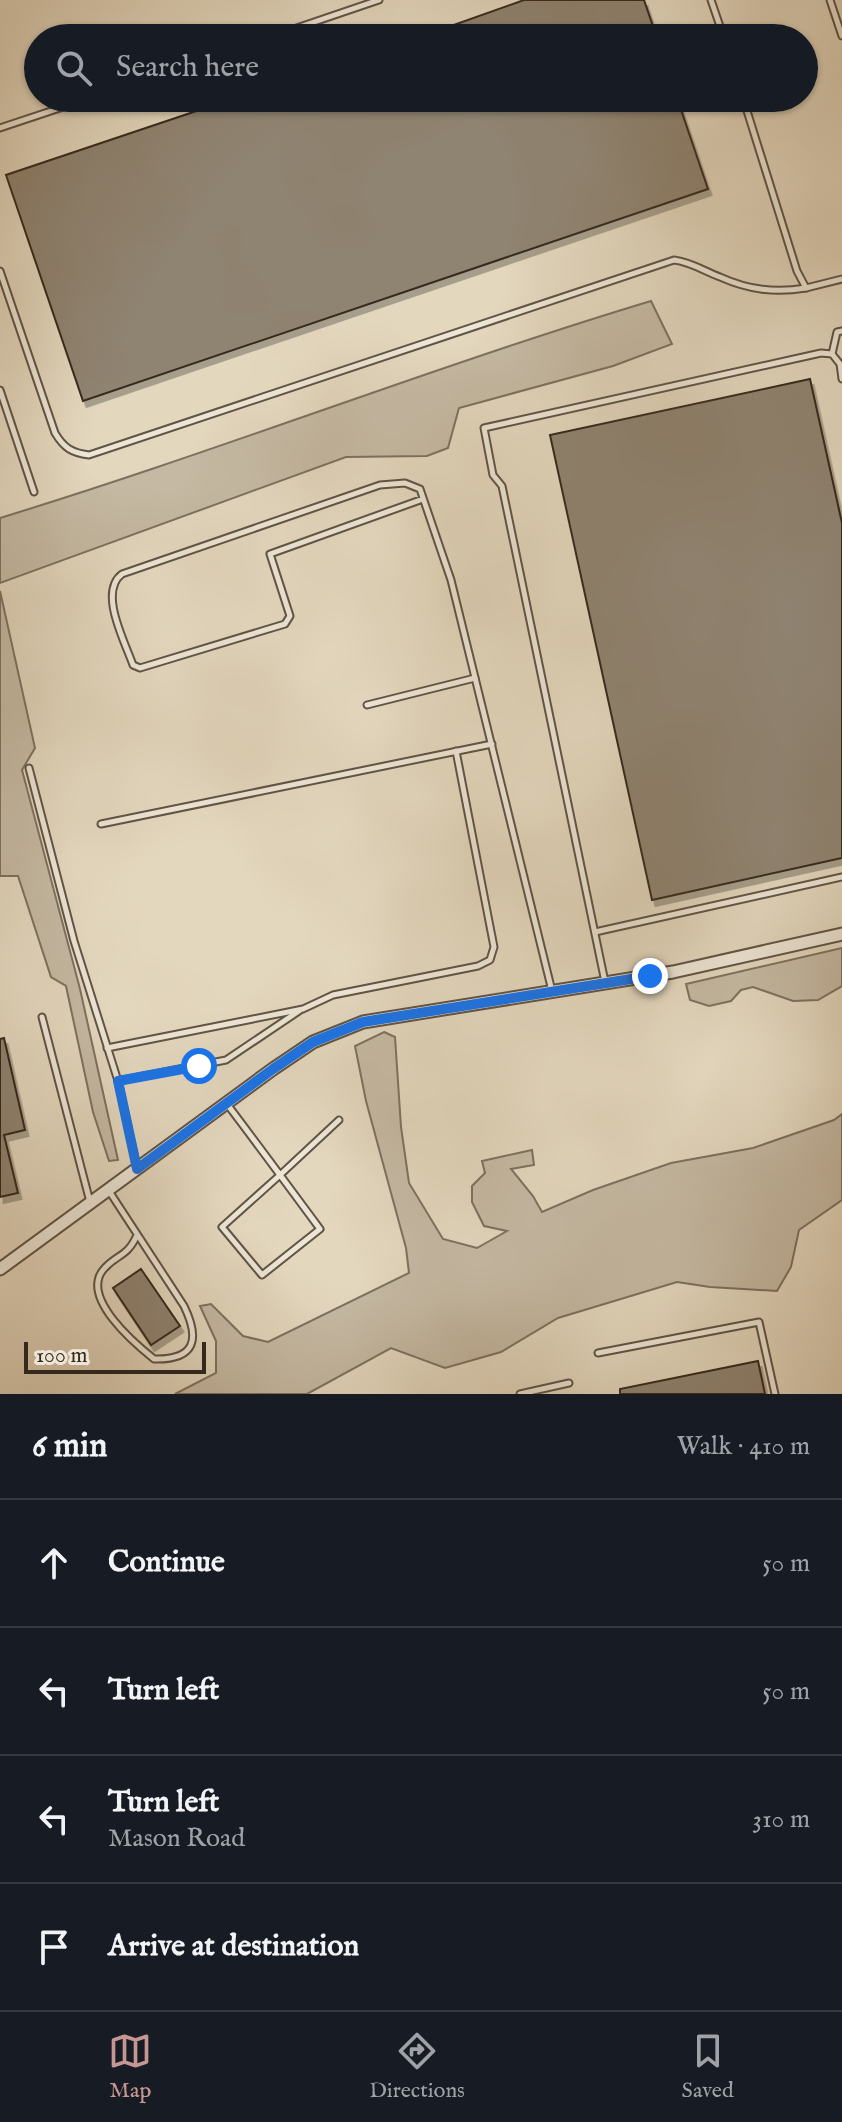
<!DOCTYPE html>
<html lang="en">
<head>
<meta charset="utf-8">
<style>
	:root { --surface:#171b24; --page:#20242c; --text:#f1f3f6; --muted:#9ea1a6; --line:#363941; --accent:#c59692 }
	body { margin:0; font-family:"IM FELL English",serif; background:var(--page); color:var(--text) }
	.scale { position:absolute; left:24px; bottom:20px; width:182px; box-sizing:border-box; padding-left:8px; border:4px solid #35291d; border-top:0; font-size:22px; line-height:28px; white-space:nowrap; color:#35291d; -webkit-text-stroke:6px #ede5d5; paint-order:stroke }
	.stop { position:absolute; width:24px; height:24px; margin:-18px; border:6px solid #1a73e8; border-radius:50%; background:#fff }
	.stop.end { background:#1a73e8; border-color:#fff; box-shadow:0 2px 8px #0008 }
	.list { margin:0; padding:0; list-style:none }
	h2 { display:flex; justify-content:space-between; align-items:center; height:104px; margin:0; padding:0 32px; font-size:34px }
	h2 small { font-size:26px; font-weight:400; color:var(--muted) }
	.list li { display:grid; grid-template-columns:52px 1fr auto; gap:24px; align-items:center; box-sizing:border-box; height:128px; padding:0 32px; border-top:2px solid var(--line) }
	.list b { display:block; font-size:30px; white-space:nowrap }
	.list p { margin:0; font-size:26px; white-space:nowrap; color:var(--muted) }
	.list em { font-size:26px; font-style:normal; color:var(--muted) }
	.icon { flex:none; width:44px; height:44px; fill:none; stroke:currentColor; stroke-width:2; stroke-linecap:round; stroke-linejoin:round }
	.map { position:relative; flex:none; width:842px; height:1394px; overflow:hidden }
	.search { position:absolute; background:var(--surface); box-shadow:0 2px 6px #0004; left:24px; right:24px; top:24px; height:88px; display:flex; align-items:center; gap:20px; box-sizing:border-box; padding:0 28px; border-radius:44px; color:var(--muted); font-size:30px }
	.sheet { height:616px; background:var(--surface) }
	nav { display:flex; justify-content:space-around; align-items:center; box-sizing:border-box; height:112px; border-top:2px solid var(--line); background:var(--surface); font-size:22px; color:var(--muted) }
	nav a { display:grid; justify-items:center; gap:4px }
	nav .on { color:var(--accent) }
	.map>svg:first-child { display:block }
</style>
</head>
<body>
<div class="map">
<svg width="842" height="1394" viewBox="0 0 842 1394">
	<defs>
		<filter id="shadow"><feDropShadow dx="3.5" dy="6" stdDeviation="0" flood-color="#0004"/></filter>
	</defs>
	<rect width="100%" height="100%" fill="#e3d7be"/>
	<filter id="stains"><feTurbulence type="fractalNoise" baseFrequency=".0025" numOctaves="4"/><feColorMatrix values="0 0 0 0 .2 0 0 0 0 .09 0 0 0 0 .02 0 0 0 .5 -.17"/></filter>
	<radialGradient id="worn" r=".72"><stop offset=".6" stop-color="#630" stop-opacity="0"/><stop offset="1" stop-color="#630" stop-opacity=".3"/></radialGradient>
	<g fill="#c5b9a3" stroke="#7d7160" stroke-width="2">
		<path d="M651,301L672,344L613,366L459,408L448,448L427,456L346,457L0,583V518C219,451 432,367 651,301Z"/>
		<polygon points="0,591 35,748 22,770 80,989 118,1160 109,1161 93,1112 66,986 51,977 18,876 0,876"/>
		<polygon points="842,948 842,986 818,1000 793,1001 753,987 741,990 731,1001 709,1006 690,1000 686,984"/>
		<polygon points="384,1032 395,1037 401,1127 409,1183 443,1239 477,1248 507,1231 484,1226 472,1202 472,1186 485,1173 482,1161 532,1150 534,1165 511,1169 533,1196 542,1212 593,1190 671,1163 753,1148 834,1120 842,1114 842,1200 799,1230 791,1267 777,1291 710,1287 677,1282 558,1318 501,1352 445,1368 391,1348 307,1394 175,1394 216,1373 216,1341 200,1306 211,1304 243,1336 268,1342 409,1273 406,1248 366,1101 355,1046"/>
	</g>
	<g fill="#8f8371" stroke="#35291d" stroke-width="2" filter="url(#shadow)">
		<polygon points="524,0 644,0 657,38 417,38"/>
		<polygon points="235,98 677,98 708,189 83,401 6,175"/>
		<polygon points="810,379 842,523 842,858 652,900 550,435"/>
		<polygon points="4,1038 25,1130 4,1135 18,1193 0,1197 0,1039"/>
		<polygon points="141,1269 180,1326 151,1345 113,1288"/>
		<polygon points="758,1361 765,1394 620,1394 620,1389"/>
	</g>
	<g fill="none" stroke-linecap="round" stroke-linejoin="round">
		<defs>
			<g id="lane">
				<polyline points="711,0 724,38"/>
				<polyline points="830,0 842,36"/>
				<polyline points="267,38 379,0"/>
				<polyline points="743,98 797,271 806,288 842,279"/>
				<polyline points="0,128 90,98"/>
				<path d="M0,271L55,433C64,448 72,453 89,455L674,260C691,262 704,271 720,277C749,290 775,293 806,288"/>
				<polyline points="832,354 837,332 842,331"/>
				<polyline points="0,390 34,492"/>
				<path d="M423,499L270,554L290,616L285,624L140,668L133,665C125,642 98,592 122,574L380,485L405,483L420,489L451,580L552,991"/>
				<polyline points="367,705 475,678"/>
				<polyline points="29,768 74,941 118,1081 137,1168"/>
				<polyline points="101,824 492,744"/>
				<polyline points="595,932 842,877"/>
				<polyline points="605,982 502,486 493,475 484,428 821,353 832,354 840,364 842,379"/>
				<polyline points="42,1017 90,1202"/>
				<polyline points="107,1048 303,1009 333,995 478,966 490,960 494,947 456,751"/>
				<polyline points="118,1081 226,1060 299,1011"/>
				<path d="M227,1104C258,1145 289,1187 320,1229L262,1275L222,1227L280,1175L339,1120"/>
				<path d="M109,1191L184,1306C200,1339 196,1360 154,1359C134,1343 81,1298 103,1270C116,1254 127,1258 137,1235"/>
				<polyline points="598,1353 759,1322 775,1394"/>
				<polyline points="520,1394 569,1383"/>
			</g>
			<polyline id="street" points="0,1269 273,1069 313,1042 363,1022 673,972 842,934"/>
		</defs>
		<use href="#lane" stroke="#605445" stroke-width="9"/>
		<use href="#street" stroke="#605445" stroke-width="15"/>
		<use href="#lane" stroke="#ede5d5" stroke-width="5"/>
		<use href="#street" stroke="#ede5d5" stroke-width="11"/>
	</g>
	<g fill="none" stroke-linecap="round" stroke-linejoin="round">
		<polyline stroke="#1a73e8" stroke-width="10" points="199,1066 118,1081 137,1169 273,1069 313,1042 363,1022 650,976"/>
	</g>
	<rect width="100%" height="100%" filter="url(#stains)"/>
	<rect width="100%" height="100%" fill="url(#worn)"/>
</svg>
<div class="scale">100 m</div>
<div class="stop" style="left:199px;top:1066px"></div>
<div class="stop end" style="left:650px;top:976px"></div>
<div class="search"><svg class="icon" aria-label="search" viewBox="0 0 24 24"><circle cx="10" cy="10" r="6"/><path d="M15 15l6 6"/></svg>Search here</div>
</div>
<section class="sheet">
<h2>6 min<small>Walk · 410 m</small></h2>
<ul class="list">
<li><svg class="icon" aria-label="ahead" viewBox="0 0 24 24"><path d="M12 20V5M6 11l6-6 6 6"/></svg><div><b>Continue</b></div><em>50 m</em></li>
<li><svg class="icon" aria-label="left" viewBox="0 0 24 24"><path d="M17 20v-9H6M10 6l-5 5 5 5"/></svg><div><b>Turn left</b></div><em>50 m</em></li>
<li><svg class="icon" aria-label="left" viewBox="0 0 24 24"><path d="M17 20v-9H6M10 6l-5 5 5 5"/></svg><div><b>Turn left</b><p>Mason Road</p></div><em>310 m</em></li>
<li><svg class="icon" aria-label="arrive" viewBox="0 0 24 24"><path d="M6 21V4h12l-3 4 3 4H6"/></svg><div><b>Arrive at destination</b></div></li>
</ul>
</section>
<nav>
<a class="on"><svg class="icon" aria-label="map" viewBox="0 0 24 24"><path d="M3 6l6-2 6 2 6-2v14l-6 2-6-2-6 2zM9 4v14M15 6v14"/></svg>Map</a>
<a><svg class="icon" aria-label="directions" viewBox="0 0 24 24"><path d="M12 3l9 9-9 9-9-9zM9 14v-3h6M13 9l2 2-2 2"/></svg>Directions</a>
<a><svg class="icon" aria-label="saved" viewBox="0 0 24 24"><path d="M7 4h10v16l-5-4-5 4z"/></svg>Saved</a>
</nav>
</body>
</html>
